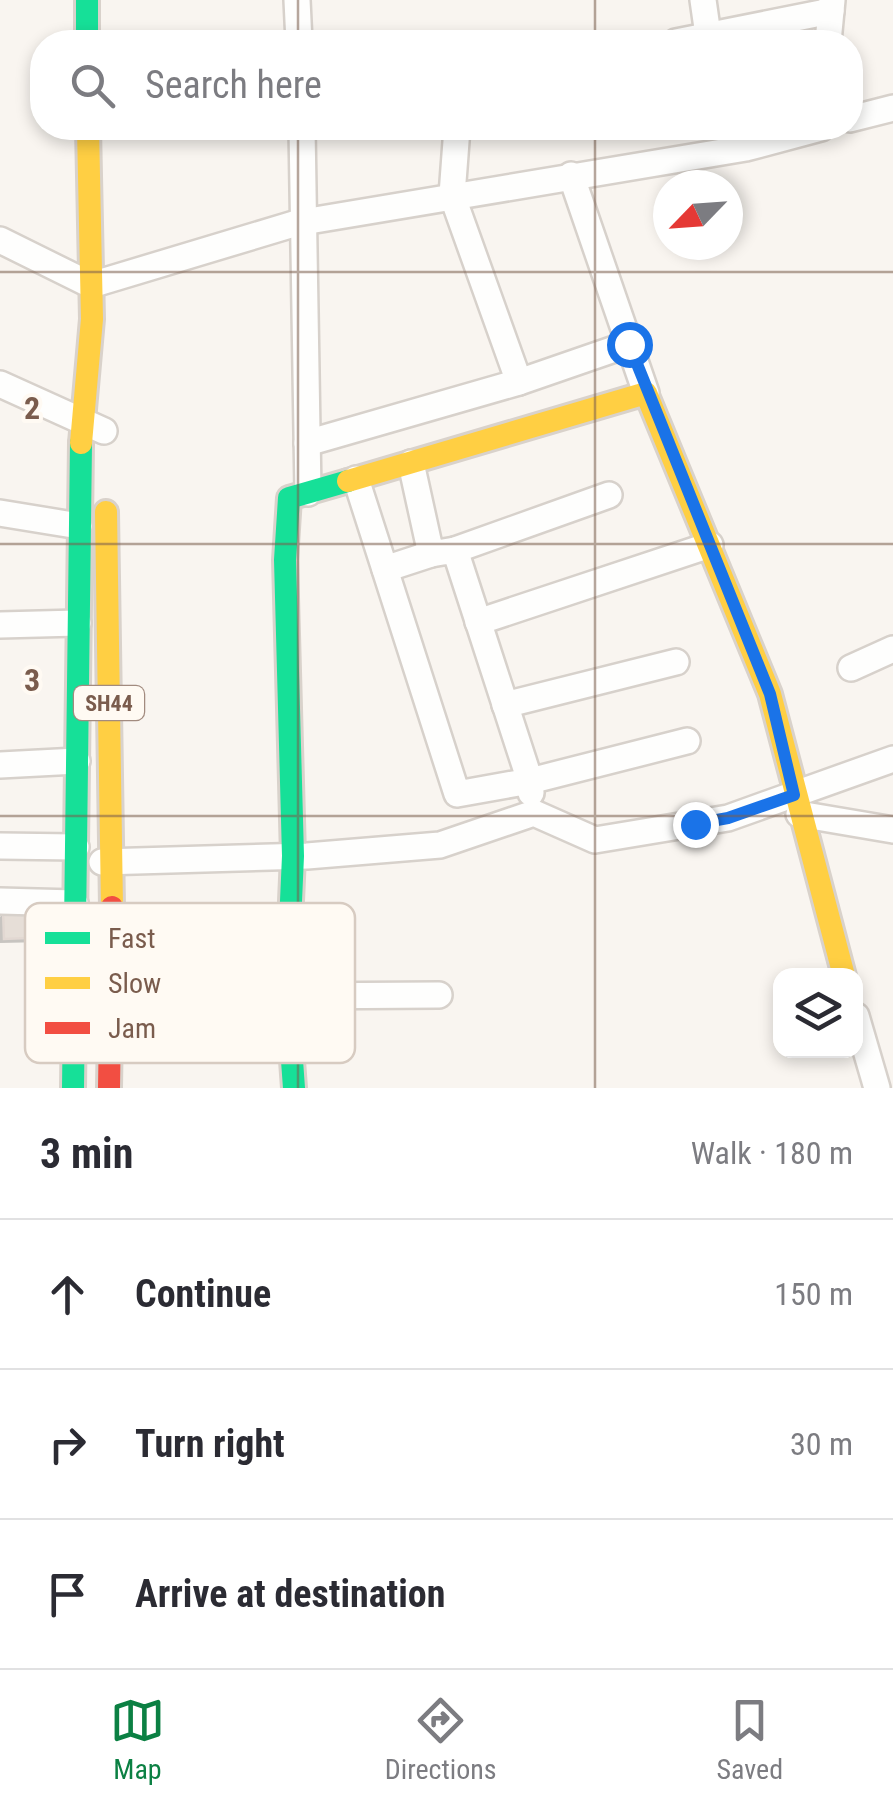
<!DOCTYPE html>
<html lang="en">
<head>
<meta charset="utf-8">
<style>
	:root { --surface:#fff; --page:#f2f2f3; --text:#2b2b33; --muted:#7c7c81; --line:#e1e1e2; --accent:#0b8043 }
	body { margin:0; font-family:"Roboto Condensed",sans-serif; background:var(--page); color:var(--text) }
	.controls { position:absolute; right:30px; bottom:30px; display:grid; overflow:hidden; border-radius:20px; box-shadow:0 5px 15px #0003 }
	.controls button { width:90px; height:90px; display:grid; place-items:center; padding:0; border:0; border-bottom:2px solid var(--line); background:var(--surface); color:var(--text); font:50px sans-serif }
	.compass { position:absolute; left:653px; top:170px; width:90px; height:90px; border-radius:50%; background:var(--surface); box-shadow:0 5px 15px #0003; rotate:245deg }
	.stop { position:absolute; width:30px; height:30px; margin:-22px; border:8px solid #1a73e8; border-radius:50%; background:#fff }
	.stop.end { background:#1a73e8; border-color:#fff; box-shadow:0 2px 10px #0008 }
	.list { margin:0; padding:0; list-style:none }
	h2 { display:flex; justify-content:space-between; align-items:center; height:130px; margin:0; padding:0 40px; font-size:42px }
	h2 small { font-size:32px; font-weight:400; color:var(--muted) }
	.list li { display:grid; grid-template-columns:65px 1fr auto; gap:30px; align-items:center; box-sizing:border-box; height:150px; padding:0 40px; border-top:2px solid var(--line) }
	.list b { display:block; font-size:38px; white-space:nowrap }
	.list em { font-size:32px; font-style:normal; color:var(--muted) }
	.icon { flex:none; width:55px; height:55px; fill:none; stroke:currentColor; stroke-width:2; stroke-linecap:round; stroke-linejoin:round }
	.map { position:relative; flex:none; width:893px; height:1088px; overflow:hidden }
	.search { position:absolute; background:var(--surface); box-shadow:0 5px 15px #0003; left:30px; right:30px; top:30px; height:110px; display:flex; align-items:center; gap:25px; box-sizing:border-box; padding:0 35px; border-radius:40px; color:var(--muted); font-size:38px }
	.sheet { height:580px; background:var(--surface) }
	nav { display:flex; justify-content:space-around; align-items:center; box-sizing:border-box; height:140px; border-top:2px solid var(--line); background:var(--surface); font-size:28px; color:var(--muted) }
	nav a { display:grid; justify-items:center; gap:5px }
	nav .on { color:var(--accent) }
	.map>svg:first-child { display:block }
</style>
</head>
<body>
<div class="map">
<svg width="893" height="1088" viewBox="0 0 893 1088">
	<rect width="100%" height="100%" fill="#f9f5f0"/>
	<polygon fill="#0003" points="4,912 50,936 45,942 0,943 0,917"/>
	<polygon fill="#e6ded7" stroke="#e2d8d2" stroke-width="2.5" points="51,908 52,937 4,939 3,910"/>
	<g fill="none" stroke-linecap="round" stroke-linejoin="round">
		<defs>
			<g id="street">
				<polyline points="297,0 299,42"/>
				<polyline points="703,0 709,42"/>
				<polyline points="676,42 831,11"/>
				<polyline points="828,42 832,0"/>
				<polyline points="850,119 893,108"/>
				<polyline points="302,128 308,493"/>
				<polyline points="571,175 646,393"/>
				<polyline points="0,240 91,285 297,223 746,148 821,128"/>
				<polyline points="519,382 629,344"/>
				<polyline points="0,384 104,431"/>
				<polyline points="307,443 519,382 452,195 457,128"/>
				<polyline points="411,463 431,554 455,550 530,781 687,741"/>
				<polyline points="356,479 457,794 530,781 531,793"/>
				<polyline points="0,513 79,526"/>
				<polyline points="455,550 609,495"/>
				<polyline points="385,569 431,554"/>
				<polyline points="478,622 710,545"/>
				<polyline points="0,625 78,623"/>
				<polyline points="851,668 893,649"/>
				<polyline points="505,705 676,662"/>
				<polyline points="0,765 77,761"/>
				<polyline points="799,814 893,830"/>
				<polyline points="0,846 76,847"/>
				<polyline points="102,862 307,856 440,845 534,813 595,840 728,818 893,759"/>
				<polyline points="0,901 75,903"/>
				<polyline points="287,996 439,995"/>
				<polyline points="856,1016 877,1088"/>
			</g>
			<g id="fast">
				<polyline points="87,0 87,42"/>
				<polyline points="73,1088 81,443"/>
				<polyline points="294,1088 287,991 293,856 285,560 289,498 348,481"/>
			</g>
			<g id="slow">
				<polyline points="81,443 92,319 88,128"/>
				<polyline points="348,481 646,393 770,694 844,976"/>
				<polyline points="106,512 112,907"/>
			</g>
			<polyline id="jam" points="109,1088 112,907"/>
		</defs>
		<use href="#street" stroke="#d7d1cb" stroke-width="30"/>
		<use href="#fast" stroke="#d9d2cb" stroke-width="28"/>
		<use href="#slow" stroke="#d9d2cb" stroke-width="28"/>
		<use href="#jam" stroke="#d9d2cb" stroke-width="28"/>
		<use href="#street" stroke="#fefefd" stroke-width="25"/>
		<use href="#fast" stroke="#16e098" stroke-width="22"/>
		<use href="#slow" stroke="#ffcf43" stroke-width="22"/>
		<use href="#jam" stroke="#f24e42" stroke-width="22"/>
	</g>
	<g fill="none" stroke-linecap="round" stroke-linejoin="round">
		<polyline stroke="#1a73e8" stroke-width="12" points="629,344 770,694 794,795 728,818 695,824"/>
	</g>
	<path fill="none" stroke="#7a5c4d" stroke-width="2.5" stroke-opacity="0.55" d="M298,0V42M595,0V42M298,128V1088M595,128V1088M0,272H893M0,544H893M0,816H893"/>
	<g text-anchor="middle" stroke-width="8" stroke-linejoin="round" paint-order="stroke">
		<rect fill="#fffaf3" stroke="#a28b7f" stroke-width="2.5" x="74" y="686" width="70" height="34" rx="8"/>
		<g font-size="22" font-weight="bold" fill="#7a5c4d">
			<text x="109" y="711">SH44</text>
		</g>
	</g>
	<rect x="25" y="903" width="330" height="160" rx="15" fill="#fffaf3" stroke="#d7cbc1" stroke-width="2.5"/>
	<rect x="45" y="932" width="45" height="12" fill="#16e098"/>
	<rect x="45" y="977" width="45" height="12" fill="#ffcf43"/>
	<rect x="45" y="1022" width="45" height="12" fill="#f24e42"/>
	<g font-size="28" fill="#7a5c4d">
		<text x="108" y="948">Fast</text>
		<text x="108" y="993">Slow</text>
		<text x="108" y="1038">Jam</text>
	</g>
	<g font-size="32" text-anchor="middle" font-weight="bold" fill="#7a5c4d" stroke="#fffaf3" stroke-width="8" stroke-linejoin="round" paint-order="stroke">
		<text x="32" y="419">2</text>
		<text x="32" y="691">3</text>
	</g>
</svg>
<div class="controls">
<button><svg class="icon" aria-label="layers" viewBox="0 0 24 24"><path d="M12 4l9 5-9 5-9-5zM3 14l9 5 9-5"/></svg></button>
</div>
<svg class="compass" viewBox="-18 -18 36 36"><path d="M0-13l5 13h-10z" fill="#e53935"/><path d="M0 13l5-13h-10z" fill="#7c7c81"/></svg>
<div class="stop" style="left:629px;top:344px"></div>
<div class="stop end" style="left:695px;top:824px"></div>
<div class="search"><svg class="icon" aria-label="search" viewBox="0 0 24 24"><circle cx="10" cy="10" r="6"/><path d="M15 15l6 6"/></svg>Search here</div>
</div>
<section class="sheet">
<h2>3 min<small>Walk · 180 m</small></h2>
<ul class="list">
<li><svg class="icon" aria-label="ahead" viewBox="0 0 24 24"><path d="M12 20V5M6 11l6-6 6 6"/></svg><div><b>Continue</b></div><em>150 m</em></li>
<li><svg class="icon" aria-label="right" viewBox="0 0 24 24"><path d="M7 20v-9h11M14 6l5 5-5 5"/></svg><div><b>Turn right</b></div><em>30 m</em></li>
<li><svg class="icon" aria-label="arrive" viewBox="0 0 24 24"><path d="M6 21V4h12l-3 4 3 4H6"/></svg><div><b>Arrive at destination</b></div></li>
</ul>
</section>
<nav>
<a class="on"><svg class="icon" aria-label="map" viewBox="0 0 24 24"><path d="M3 6l6-2 6 2 6-2v14l-6 2-6-2-6 2zM9 4v14M15 6v14"/></svg>Map</a>
<a><svg class="icon" aria-label="directions" viewBox="0 0 24 24"><path d="M12 3l9 9-9 9-9-9zM9 14v-3h6M13 9l2 2-2 2"/></svg>Directions</a>
<a><svg class="icon" aria-label="saved" viewBox="0 0 24 24"><path d="M7 4h10v16l-5-4-5 4z"/></svg>Saved</a>
</nav>
</body>
</html>
